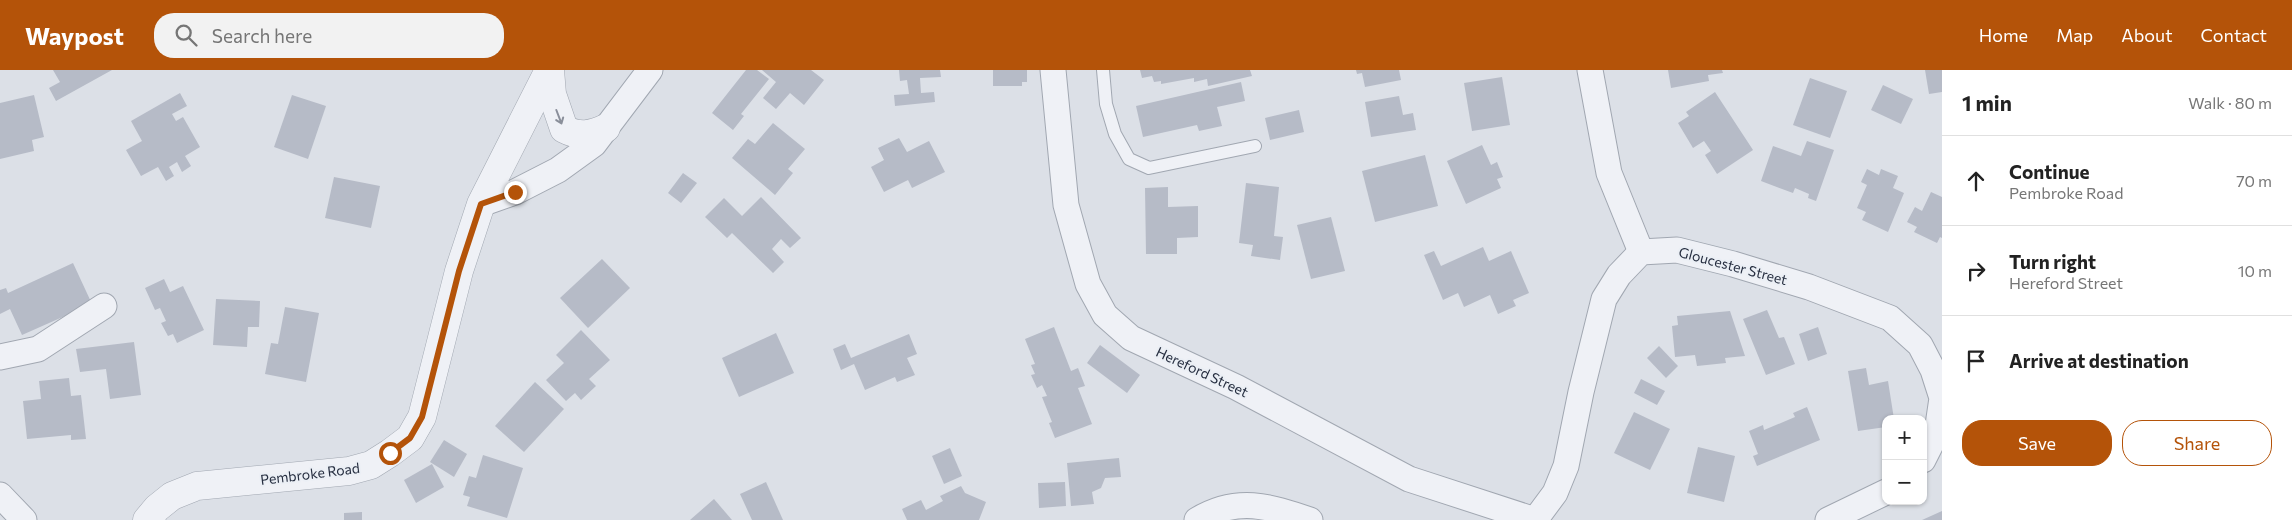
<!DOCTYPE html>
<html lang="en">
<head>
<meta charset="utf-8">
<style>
	:root { --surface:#fff; --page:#f2f2f2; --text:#222; --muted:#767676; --line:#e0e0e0; --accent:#b45309 }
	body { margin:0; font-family:Commissioner,sans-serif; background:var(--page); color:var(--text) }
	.controls { position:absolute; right:15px; bottom:15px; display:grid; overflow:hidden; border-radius:10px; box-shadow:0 1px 4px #0004 }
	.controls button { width:45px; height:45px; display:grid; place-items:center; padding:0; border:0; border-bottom:1px solid var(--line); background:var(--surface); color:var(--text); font:25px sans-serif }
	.stop { position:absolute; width:15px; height:15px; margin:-11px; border:4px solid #b45309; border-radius:50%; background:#fff }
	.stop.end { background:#b45309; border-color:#fff; box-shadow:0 1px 5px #0008 }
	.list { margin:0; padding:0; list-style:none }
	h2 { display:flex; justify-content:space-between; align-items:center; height:65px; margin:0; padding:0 20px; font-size:21px }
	h2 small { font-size:16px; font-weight:400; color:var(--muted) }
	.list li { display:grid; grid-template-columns:32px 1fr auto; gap:15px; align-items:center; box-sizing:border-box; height:90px; padding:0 20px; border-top:1px solid var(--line) }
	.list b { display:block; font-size:19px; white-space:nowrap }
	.list p { margin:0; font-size:16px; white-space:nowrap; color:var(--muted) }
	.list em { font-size:16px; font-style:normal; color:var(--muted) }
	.actions { display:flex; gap:10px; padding:15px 20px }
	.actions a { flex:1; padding:11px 0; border:1px solid var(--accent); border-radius:20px; text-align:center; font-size:18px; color:var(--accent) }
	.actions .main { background:var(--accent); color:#fff }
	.icon { flex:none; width:28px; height:28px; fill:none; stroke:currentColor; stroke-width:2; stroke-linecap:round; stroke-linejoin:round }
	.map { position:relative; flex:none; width:1942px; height:450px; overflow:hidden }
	header { display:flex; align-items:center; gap:30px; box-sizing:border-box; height:70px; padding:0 25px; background:var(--accent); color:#fff }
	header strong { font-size:24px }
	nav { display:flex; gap:28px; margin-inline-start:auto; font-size:18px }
	.search { width:350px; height:45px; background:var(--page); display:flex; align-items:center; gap:12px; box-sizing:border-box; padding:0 18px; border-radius:20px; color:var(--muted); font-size:19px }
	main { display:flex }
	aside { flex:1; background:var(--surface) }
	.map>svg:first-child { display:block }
</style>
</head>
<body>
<header>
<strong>Waypost</strong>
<div class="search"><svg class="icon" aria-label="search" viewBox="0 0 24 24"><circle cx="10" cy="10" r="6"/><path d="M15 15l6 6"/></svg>Search here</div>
<nav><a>Home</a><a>Map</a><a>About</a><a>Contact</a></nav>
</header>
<main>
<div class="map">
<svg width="1942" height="450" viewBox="0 0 1942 450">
	<rect width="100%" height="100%" fill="#dce0e7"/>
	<g fill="#b6bbc7">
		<polygon points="53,0 112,0 56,31 49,18 60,12"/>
		<polygon points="746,0 757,0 769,9 741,44 744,46 733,60 712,43"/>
		<polygon points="762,0 811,0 824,10 804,35 790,23 776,39 763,28 776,12"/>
		<polygon points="899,0 940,0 941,7 920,8 921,23 934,22 935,32 895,36 894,25 909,24 907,10 900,11"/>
		<polygon points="993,0 1027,0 1027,12 1022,12 1022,16 993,16"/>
		<polygon points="1140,0 1250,0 1252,6 1208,16 1207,9 1194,12 1194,8 1161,14 1161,11 1154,12 1152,6 1142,8"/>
		<polygon points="1356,0 1399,0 1401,10 1365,17 1362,3 1357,4"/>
		<polygon points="1668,0 1722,0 1723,3 1708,5 1709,11 1671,18"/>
		<polygon points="1925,0 1942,0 1942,22 1929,24"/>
		<polygon points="1502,7 1510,55 1472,61 1464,13"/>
		<polygon points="1810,8 1847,21 1830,68 1793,55"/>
		<polygon points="1241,12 1245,31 1217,37 1222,56 1199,61 1197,55 1143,67 1136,36"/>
		<polygon points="1883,15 1913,29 1901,54 1871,40"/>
		<polygon points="1715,22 1753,80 1717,104 1705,85 1711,81 1704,71 1693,78 1678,53 1689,46 1686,42"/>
		<polygon points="180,23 187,36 172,44 176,51 183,47 200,77 185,86 191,96 182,102 177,92 169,97 174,106 166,111 158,97 141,106 126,80 142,71 131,51"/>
		<polygon points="34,25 44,67 32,70 34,81 0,89 0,33"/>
		<polygon points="292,25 326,36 308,89 274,77"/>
		<polygon points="1399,26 1403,45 1413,43 1416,60 1371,67 1365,32"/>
		<polygon points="1299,40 1304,62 1270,70 1265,48"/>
		<polygon points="773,53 805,79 788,99 793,103 775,125 732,88 748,69 755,74"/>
		<polygon points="899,68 907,82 929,71 945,102 912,118 908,110 884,122 871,97 884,90 878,78"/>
		<polygon points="1807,71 1834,80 1816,131 1808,128 1809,124 1795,118 1793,123 1761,111 1773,76 1801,86"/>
		<polygon points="1482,75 1491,95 1497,92 1503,107 1497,109 1501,118 1466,134 1447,91"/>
		<polygon points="1425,85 1438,136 1375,152 1362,101"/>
		<polygon points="1867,99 1879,105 1881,99 1898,106 1893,118 1904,123 1888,162 1862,150 1866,142 1857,138 1867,115 1861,112"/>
		<polygon points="683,103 697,113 681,133 668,123"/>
		<polygon points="334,107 380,116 371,158 325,148"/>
		<polygon points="1246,113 1279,117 1274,166 1283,167 1280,190 1251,186 1253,175 1239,173"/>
		<polygon points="1168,117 1168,137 1198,136 1198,167 1177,168 1177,184 1146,184 1145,118"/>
		<polygon points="1931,122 1942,127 1942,168 1940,167 1937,173 1914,162 1917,157 1907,152 1915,137 1922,141"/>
		<polygon points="761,127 801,168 790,178 781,169 772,179 784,192 773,203 732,163 727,168 705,147 724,128 742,146"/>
		<polygon points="1331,147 1345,201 1311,209 1297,155"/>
		<polygon points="1483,177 1489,191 1511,181 1529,223 1513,230 1516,236 1498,244 1490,225 1464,237 1458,223 1443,230 1424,185 1434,181 1441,196"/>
		<polygon points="602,189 630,218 588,258 560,228"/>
		<polygon points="73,193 92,234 22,265 10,239 0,244 0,220 6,218 8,223"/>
		<polygon points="164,209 170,222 183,216 204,260 177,273 173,264 168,266 161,253 166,251 160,238 155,240 145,218"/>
		<polygon points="216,229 260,231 259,257 248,257 247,277 213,275"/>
		<polygon points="285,237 319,243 306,312 265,304 271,273 278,274"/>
		<polygon points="1767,240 1779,268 1784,267 1795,294 1766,305 1743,249"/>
		<polygon points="1730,241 1745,286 1725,288 1726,293 1697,296 1695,285 1675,287 1672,256 1678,255 1677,246"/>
		<polygon points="1054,257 1071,301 1078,298 1085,316 1078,318 1092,354 1055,368 1049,353 1052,352 1042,327 1047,326 1042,315 1037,318 1031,305 1035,304 1031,295 1035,294 1025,269"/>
		<polygon points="1818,257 1827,284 1808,291 1799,264"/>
		<polygon points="581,260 610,290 589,309 596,316 581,330 575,323 566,331 546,310 564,293 556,285"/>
		<polygon points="776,263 794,303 739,327 722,288"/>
		<polygon points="909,264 917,284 907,288 915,305 897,312 895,307 865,320 854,294 841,300 833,279 845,274 851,288"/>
		<polygon points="134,272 141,325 110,329 106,299 80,302 76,279"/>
		<polygon points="1100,275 1140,305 1127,323 1087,293"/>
		<polygon points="1659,276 1678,296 1666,308 1647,288"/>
		<polygon points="1866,298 1869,315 1888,311 1894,349 1886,349 1886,357 1858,361 1848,301"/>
		<polygon points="69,308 71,326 81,325 86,369 71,370 71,365 27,369 23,331 41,329 39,311"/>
		<polygon points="1641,309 1665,321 1657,335 1634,323"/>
		<polygon points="535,312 564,339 524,382 495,356"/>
		<polygon points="1807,337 1820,370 1757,396 1753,386 1758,384 1749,361 1763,355 1764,360 1795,347 1793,343"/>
		<polygon points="1634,342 1670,359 1650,400 1614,383"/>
		<polygon points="444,370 467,384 454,407 430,392"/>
		<polygon points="1698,377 1735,386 1724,432 1687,423"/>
		<polygon points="950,378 962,406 944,414 932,386"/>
		<polygon points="483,385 523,398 507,448 467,436 470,427 463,425 469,406 476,408"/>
		<polygon points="1119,388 1121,407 1105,408 1101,418 1092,422 1094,434 1071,436 1067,393"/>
		<polygon points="432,394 444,417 416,433 404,410"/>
		<polygon points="766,412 783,450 752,450 740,424"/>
		<polygon points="1065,412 1066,436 1039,438 1038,413"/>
		<polygon points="961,416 965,423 986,432 979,450 907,450 902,439 921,430 926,440 943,431 940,426"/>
		<polygon points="714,429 732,450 690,450"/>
		<polygon points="1942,441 1942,450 1922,450"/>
		<polygon points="362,442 362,450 344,450 344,443"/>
	</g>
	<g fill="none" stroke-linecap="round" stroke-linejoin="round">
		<defs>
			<polyline id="service" points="1103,0 1106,34 1115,64 1129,89 1149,98 1255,76"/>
			<g id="minor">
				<polyline points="1053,0 1066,135 1088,214 1105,245 1131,268 1236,317 1409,409 1535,450"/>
				<polyline points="1590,0 1609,103 1641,182"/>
				<polyline points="481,134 515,122 558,100 594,74 650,0"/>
				<polyline points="0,287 38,279 104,236"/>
				<polyline points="0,425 24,450"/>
				<path d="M1197,450C1237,426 1269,436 1310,450"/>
				<polyline points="1535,450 1555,423 1566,396 1581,322 1604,229 1619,205 1641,182 1677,180 1733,194 1809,217 1890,248 1920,275 1933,300 1942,328 1937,362 1923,390"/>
				<polyline points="1828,450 1886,422"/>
			</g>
			<g id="tertiary">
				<path d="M550,0L552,24L564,59C579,67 591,65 606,58"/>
				<polyline points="147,450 157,438 172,426 197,416 349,401 371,395 390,383 410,368 422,347 459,201 481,134 549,0"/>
			</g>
		</defs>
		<use href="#service" stroke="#a1a7b1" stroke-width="14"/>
		<use href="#minor" stroke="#a1a7b1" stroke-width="27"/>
		<use href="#tertiary" stroke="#a1a7b1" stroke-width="29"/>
		<use href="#service" stroke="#eff1f6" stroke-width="12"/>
		<use href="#minor" stroke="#eff1f6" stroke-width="25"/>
		<use href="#tertiary" stroke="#eff1f6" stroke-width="28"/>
	</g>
	<defs><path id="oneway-shaft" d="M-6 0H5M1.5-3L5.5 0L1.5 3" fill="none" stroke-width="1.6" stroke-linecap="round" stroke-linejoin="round" transform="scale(1.25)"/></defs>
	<use stroke="#8a8f9a" href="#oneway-shaft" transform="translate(559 47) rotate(69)"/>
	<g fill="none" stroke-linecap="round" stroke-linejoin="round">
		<polyline stroke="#b45309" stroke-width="6" points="390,383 410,368 422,347 459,201 481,134 515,122"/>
	</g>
	<g text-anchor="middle" stroke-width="4" stroke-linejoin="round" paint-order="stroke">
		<g font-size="14" fill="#252d3f" stroke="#ebeff5">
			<text transform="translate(1733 196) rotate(15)" y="5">Gloucester Street</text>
			<text transform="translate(1202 302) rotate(25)" y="5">Hereford Street</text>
			<text transform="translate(310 404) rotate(-7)" y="5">Pembroke Road</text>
		</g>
	</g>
</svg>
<div class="controls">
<button>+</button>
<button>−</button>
</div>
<div class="stop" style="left:390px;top:383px"></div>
<div class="stop end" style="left:515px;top:122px"></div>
</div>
<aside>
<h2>1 min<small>Walk · 80 m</small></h2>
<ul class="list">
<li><svg class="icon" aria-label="ahead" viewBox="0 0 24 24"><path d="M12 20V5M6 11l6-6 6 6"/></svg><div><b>Continue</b><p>Pembroke Road</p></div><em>70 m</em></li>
<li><svg class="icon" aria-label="right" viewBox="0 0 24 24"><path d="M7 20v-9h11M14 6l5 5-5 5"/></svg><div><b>Turn right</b><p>Hereford Street</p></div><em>10 m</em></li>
<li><svg class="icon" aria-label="arrive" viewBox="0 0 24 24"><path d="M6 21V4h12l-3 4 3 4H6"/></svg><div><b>Arrive at destination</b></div></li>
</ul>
<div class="actions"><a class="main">Save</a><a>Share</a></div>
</aside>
</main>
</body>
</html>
